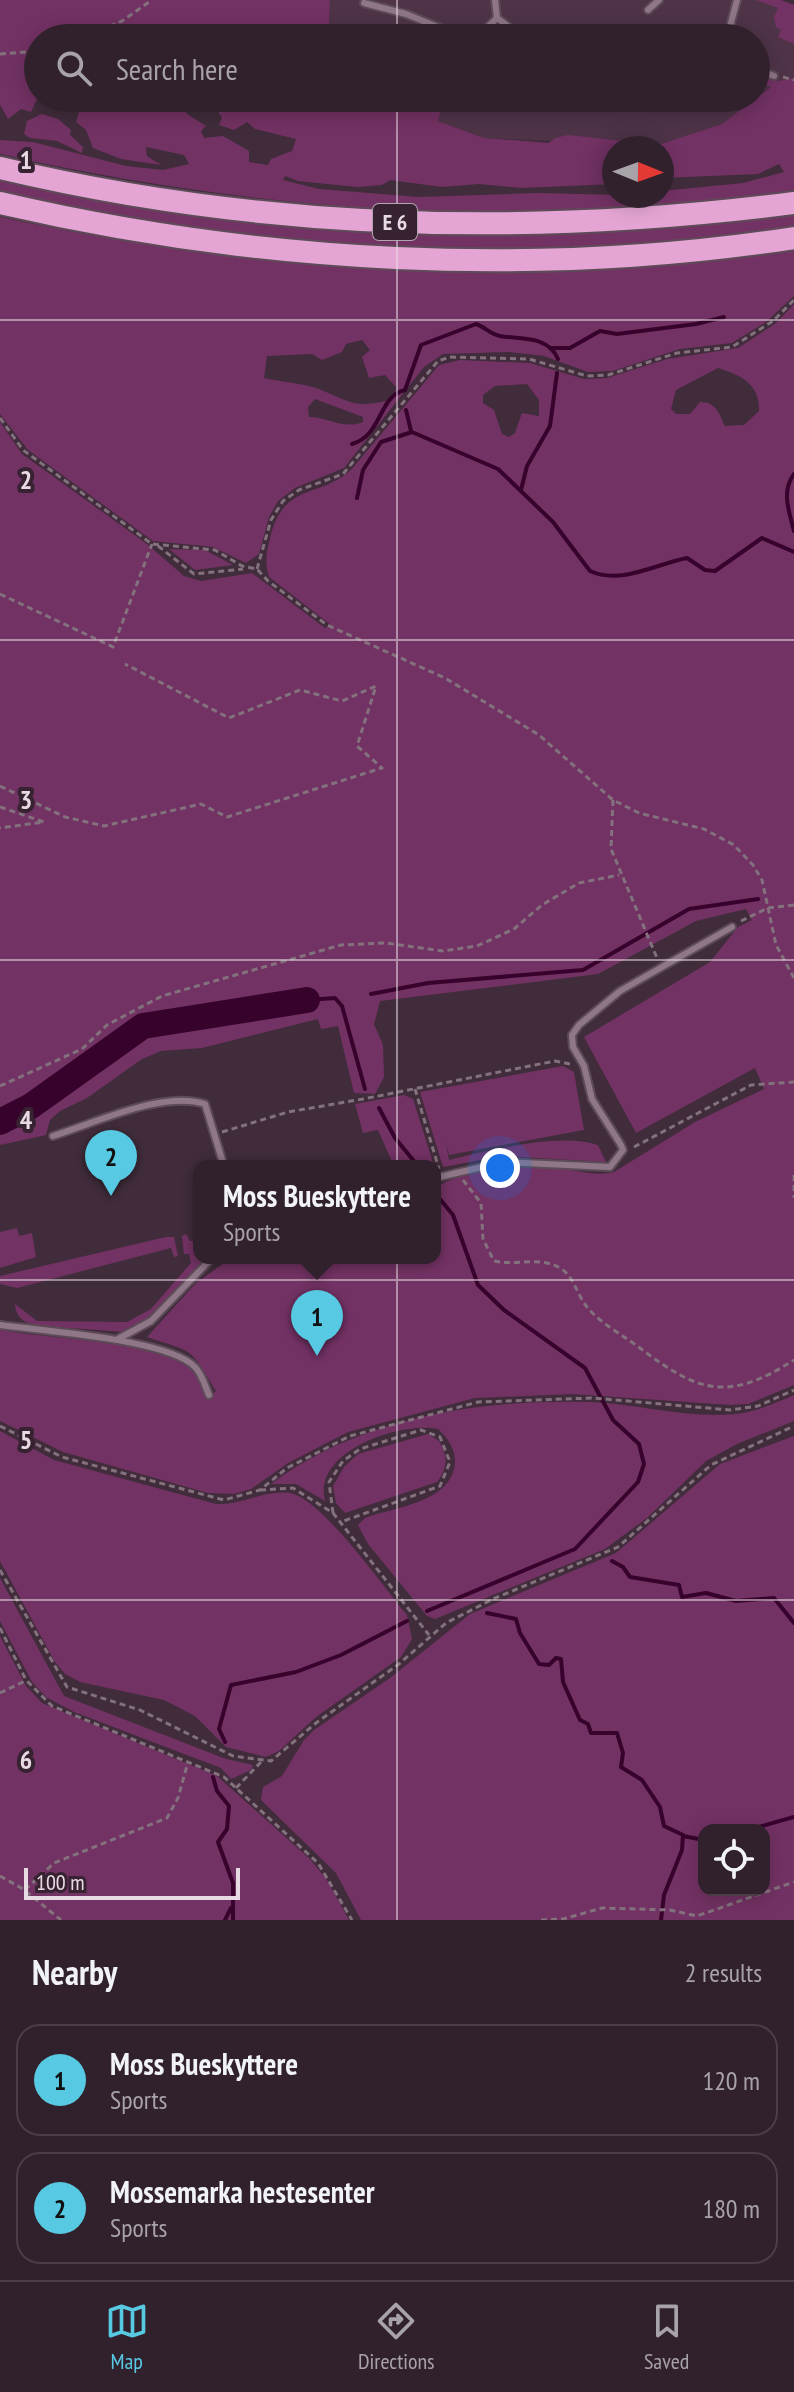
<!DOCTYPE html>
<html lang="en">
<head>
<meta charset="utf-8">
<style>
	:root { --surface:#31212c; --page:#392934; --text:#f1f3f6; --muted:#a8a3a9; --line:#4c3e48; --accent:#57c9e2 }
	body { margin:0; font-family:"PT Sans Narrow",sans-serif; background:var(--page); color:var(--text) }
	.controls { position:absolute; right:24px; bottom:24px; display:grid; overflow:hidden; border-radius:16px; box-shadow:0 4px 20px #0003 }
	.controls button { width:72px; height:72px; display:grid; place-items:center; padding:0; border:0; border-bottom:2px solid var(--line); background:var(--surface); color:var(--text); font:40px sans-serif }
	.compass { position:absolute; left:602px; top:136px; width:72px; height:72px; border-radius:50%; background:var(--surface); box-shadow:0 4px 20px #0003; rotate:91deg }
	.scale { position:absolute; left:24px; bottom:20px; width:216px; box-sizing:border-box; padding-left:8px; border:4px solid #e8dae3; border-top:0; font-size:22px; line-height:28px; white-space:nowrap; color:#e8dae3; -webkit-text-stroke:6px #362231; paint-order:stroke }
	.you { position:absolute; left:500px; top:1168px; width:28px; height:28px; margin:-20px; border:6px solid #fff; border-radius:50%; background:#1a73e8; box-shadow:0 0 0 12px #1a73e833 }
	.badge { display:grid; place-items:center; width:52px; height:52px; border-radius:50%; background:var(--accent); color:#111; font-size:26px; font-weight:700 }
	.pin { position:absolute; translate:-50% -66px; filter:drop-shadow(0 2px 4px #0008) }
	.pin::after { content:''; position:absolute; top:42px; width:28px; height:24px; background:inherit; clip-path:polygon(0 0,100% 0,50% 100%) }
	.popup { position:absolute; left:193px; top:1160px; width:248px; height:104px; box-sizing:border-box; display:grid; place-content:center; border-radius:16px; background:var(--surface); filter:drop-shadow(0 2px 6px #0005); font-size:26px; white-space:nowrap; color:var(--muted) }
	.popup b { font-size:30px; color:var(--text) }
	.popup::after { content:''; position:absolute; left:50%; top:100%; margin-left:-16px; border:16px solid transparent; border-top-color:var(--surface) }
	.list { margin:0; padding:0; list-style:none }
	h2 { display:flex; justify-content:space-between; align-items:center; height:104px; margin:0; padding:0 32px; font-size:34px }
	h2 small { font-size:26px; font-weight:400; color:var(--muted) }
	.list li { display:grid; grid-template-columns:52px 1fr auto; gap:24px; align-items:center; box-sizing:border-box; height:112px; margin:0 16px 16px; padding:0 16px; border:2px solid var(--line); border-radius:24px }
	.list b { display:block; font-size:30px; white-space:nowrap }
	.list p { margin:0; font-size:26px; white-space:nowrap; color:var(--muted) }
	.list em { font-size:26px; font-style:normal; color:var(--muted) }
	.icon { flex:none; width:44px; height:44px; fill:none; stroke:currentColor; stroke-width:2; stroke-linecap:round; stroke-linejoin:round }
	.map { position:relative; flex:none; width:794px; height:1920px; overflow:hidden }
	.search { position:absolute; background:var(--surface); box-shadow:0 4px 20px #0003; left:24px; right:24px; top:24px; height:88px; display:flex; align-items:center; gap:20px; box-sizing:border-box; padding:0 28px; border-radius:44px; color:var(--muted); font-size:30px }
	.sheet { height:360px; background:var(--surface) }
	nav { display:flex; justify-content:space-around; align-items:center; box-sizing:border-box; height:112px; border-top:2px solid var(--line); background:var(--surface); font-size:22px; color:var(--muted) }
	nav a { display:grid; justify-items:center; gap:4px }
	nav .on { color:var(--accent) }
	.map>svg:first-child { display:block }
</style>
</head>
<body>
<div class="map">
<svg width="794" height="1920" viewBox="0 0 794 1920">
	<rect width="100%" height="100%" fill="#412c3b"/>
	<polygon fill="#4f3448" points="330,0 781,0 794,5 794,78 778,81 722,124 658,145 484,138 438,121 442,107 417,98 756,98 756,38 335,38 329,26"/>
	<g fill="#733264" fill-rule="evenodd">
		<path d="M0,0H330L329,26L335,38H38V98H210L193,107L181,104L187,114L206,126L201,131L204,138L223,136L249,151V162L268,165L271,159L292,151L296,139L255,129L247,122L234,130L219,125L222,118L210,98H417L442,107L438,121L484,138L549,143L555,138L568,135L658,145L722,124L771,87L756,82V76L778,81L794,78V190C531,232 258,212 0,154V140L33,142L126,166L163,170L189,164L184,155L146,147L147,156L161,165L121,159L93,148L86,130L76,122L80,109L75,106L61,110L55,102L52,105L43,98L37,99L31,112L21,109L8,119L0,105ZM614,148H662V178L758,174L779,164L784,172L743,183L662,191V196L537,193L419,197L319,189L283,180L285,176L298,181L357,187L382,185L390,180L442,187L479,184L522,188L614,184Z"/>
		<polygon points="756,0 781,0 794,5 794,44 778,37 781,30 776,27 774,17 778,8"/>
		<polygon points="42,114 58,119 71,130 70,135 83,147 82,153 57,141 30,138 24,134 27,121"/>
		<path d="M0,177L550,233L677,226L794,212V228C624,249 452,258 281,239C186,229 93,211 0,194Z"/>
		<path d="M0,217C261,273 529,289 794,251V296L766,322L732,343L680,349L613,371L588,372L544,356L509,352L443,354L424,367L344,468L295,488L278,501L269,517L259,554L246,563L213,547L153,541L28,450L0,414ZM362,340L370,350L362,357L369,378L385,375L397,388L390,400C354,409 351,402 319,389C302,383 281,382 264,378L267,356L312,354L322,360L342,352L346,344ZM315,399L363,417V422C344,430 328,417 309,417L308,407Z"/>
		<path d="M794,304V1385L748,1404L730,1405L572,1394L475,1398L348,1432L288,1463L251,1489L234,1494L208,1493L63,1452L0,1421V1330C49,1339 149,1340 188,1367C198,1375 202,1387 207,1398L216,1391C188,1345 196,1354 147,1337L196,1283L231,1258H435V1188C472,1166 516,1163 558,1168C577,1170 594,1177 614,1172L695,1122L764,1089L755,1068L636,1133L584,1037L710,962L738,927L752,920L746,909L696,921L598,974L380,1001L374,1024L383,1045L384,1077L375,1094L354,1093L338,1026L321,1029L318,1019L202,1048L161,1051L142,1059L87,1098L60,1111L50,1120L46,1135L0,1145V1134L32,1109L31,1106L0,1111V422L22,454L147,544L184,576L201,581L252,573L325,628L331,625L269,577C264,561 267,550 271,534C286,482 318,499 351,470L439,365L460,360L530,363L584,379L607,378L667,359L738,348L776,323ZM718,368C741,375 760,384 759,411L744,425L725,426C719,413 716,402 700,402L690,414H676L671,409L676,390ZM527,384L539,400V416L522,413L515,433L509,437L502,434L494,410L483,403V395L495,386Z"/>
		<polygon points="169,549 205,550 233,565 195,570"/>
		<path d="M563,1066L574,1072L584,1130L449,1155L446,1142L449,1160C488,1151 560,1132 598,1145L606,1162L502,1156L443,1167L420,1092Z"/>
		<polygon points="404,1095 413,1099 434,1166 394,1166 378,1130 363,1133 355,1104"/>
		<polygon points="17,1228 19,1236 32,1233 36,1257 0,1268 0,1232"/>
		<path d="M186,1234L190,1241H199V1258H207C181,1283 160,1318 125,1332L41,1326C27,1324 16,1320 15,1304L37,1321L127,1322L151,1309L191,1263L189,1254H184L182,1236Z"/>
		<polygon points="166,1237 174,1237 178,1256 174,1257 171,1248 17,1288 0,1284 0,1276"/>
		<path d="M794,1395V1421L737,1444L706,1461L647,1518L605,1549L435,1619L427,1616L368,1544L358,1525L365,1518C395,1507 454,1502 455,1461C455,1448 447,1437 438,1429C401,1421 312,1451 325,1501L296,1484H271C361,1417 481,1399 590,1402C639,1404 688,1419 736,1414C756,1412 775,1403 794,1395Z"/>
		<path d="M0,1431L54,1460L216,1504C242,1505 264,1490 289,1493C320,1496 384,1588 407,1615L412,1639L401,1657L316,1717L279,1751L266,1757L226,1747L195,1716L164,1700L80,1682L65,1674L55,1662L0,1561Z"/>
		<path d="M428,1434L439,1441C448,1456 448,1468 437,1482L345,1513L336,1503L333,1486L344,1467L358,1454Z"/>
		<path d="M794,1436V1920H361L336,1873L261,1800L263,1787L282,1776L304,1740L314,1730L390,1678L470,1614L616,1553L720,1464ZM764,1830V1890H704V1830Z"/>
		<polygon points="0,1578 64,1696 226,1759 253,1765 251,1770 231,1779 221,1768 74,1712 46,1697 32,1682 0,1621"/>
		<polygon points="0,1636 26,1686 42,1703 217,1776 310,1859 327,1880 349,1920 0,1920"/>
	</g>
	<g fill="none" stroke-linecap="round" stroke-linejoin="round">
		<g stroke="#37032d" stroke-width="4">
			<polyline points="550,348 570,348 600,331 617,334 696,324 724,317"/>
			<polyline points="406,410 411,431"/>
			<path d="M352,444C383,435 378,396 405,390L421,345L476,324C485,327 490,334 500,336C521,340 548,335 558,359"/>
			<path d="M794,474C781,492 789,511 794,531"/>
			<polyline points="521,490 527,466 550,426 557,373"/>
			<path d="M357,498L363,470L381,442L412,432L498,469L553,522L590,571C621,585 656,564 687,558L705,570L715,571L762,538L794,552"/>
			<polyline points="371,994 428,983 583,970 689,909 758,899"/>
			<polyline points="307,1000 335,998 342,1006 365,1089"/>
			<polyline points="379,1108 395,1138 418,1166"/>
			<polyline points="612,1561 623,1567 630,1577 679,1585 682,1597 706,1593 736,1601 774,1598 794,1623"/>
			<polyline points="427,1611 575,1549 638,1482 644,1464 639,1444 613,1420 585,1368 504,1310 478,1285 453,1215 435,1193"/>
			<polyline points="487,1613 516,1619 520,1633 539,1664 549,1665 556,1658 561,1659 563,1682 580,1720 588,1724 591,1733 617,1733 623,1753 621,1767 642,1780 660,1807 664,1826 683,1835 682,1850 664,1895 661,1920"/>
			<polyline points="225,1742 219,1729 231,1685 296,1672 341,1655 407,1621"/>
			<polyline points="213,1777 217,1791 229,1806 227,1829 218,1842 233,1883 233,1920"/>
			<polyline points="748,1830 794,1817"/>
			<polyline points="683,1836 704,1840"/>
			<polyline points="225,1920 231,1908"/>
		</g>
		<polyline stroke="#37032d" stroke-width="26" points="0,1122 31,1106 143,1026 307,1000"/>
		<defs>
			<g id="lane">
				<polyline points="495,0 497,18 524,38"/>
				<polyline points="364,3 406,14 465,38"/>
				<polyline points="648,10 659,0"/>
				<polyline points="476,38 497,18"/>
				<polyline points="727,38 737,0"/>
				<polyline points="756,69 774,76"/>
				<path d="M53,1136C95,1123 164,1090 205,1104L224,1166"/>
				<polyline points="435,1178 504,1162 610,1167 623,1150 621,1145 592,1099 584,1066 573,1047 572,1035 579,1025 620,991 732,927"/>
				<path d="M0,1325C42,1331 168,1339 195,1367C202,1374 205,1386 209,1395"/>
				<polyline points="118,1339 151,1321 212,1258"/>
			</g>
			<g id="highway">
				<path d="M0,168C261,230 529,237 794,203"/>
				<path d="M0,203C257,263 533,278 794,238"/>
			</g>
		</defs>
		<use href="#lane" stroke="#5d4b58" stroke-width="10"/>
		<use href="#highway" stroke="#5d4b58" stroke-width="26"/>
		<g stroke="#83717d" stroke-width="3" stroke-dasharray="6 4" stroke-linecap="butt">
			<polyline points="82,38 122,21 152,0"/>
			<polyline points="0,54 38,51"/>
			<polyline points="783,77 794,80"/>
			<polyline points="0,418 23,450 152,544 215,550 242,566 257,569 268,581 327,625 445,678 539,735 613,800 639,813 704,829 734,845 753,865 762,880 776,945 794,978"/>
			<polyline points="158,546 194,574 243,569"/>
			<polyline points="257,569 271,520 283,501 299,490 343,474 438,361 450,357 529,359 587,376 608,375 677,353 732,347 773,321 794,300"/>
			<polyline points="0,594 113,647 152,544"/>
			<polyline points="0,786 65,817 104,826 201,804 227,817 382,768 357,746 376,686 342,701 300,690 229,718 125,664"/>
			<polyline points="613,800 611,849 657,958"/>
			<polyline points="0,807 44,822 0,828"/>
			<polyline points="741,921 768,908 794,905"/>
			<polyline points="0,1086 82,1049 107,1025 162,996 341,945 386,943 443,951 477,946 514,929 542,905 579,883 619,875"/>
			<polyline points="415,1089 439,1169"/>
			<polyline points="222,1132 288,1112 363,1099 555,1061 570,1064"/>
			<polyline points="634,1147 751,1085 794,1082"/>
			<polyline points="794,1175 794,1198"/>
			<path d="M463,1180L481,1203L483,1239L494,1261C515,1266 540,1256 560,1268C574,1276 577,1295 587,1307C601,1324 623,1335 640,1348C699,1393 728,1402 794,1360"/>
			<polyline points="0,1426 62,1457 224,1500 260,1490 287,1468 350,1436 478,1402 593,1398 730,1410 758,1406 794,1390"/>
			<polyline points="260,1490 293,1488 333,1513 429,1635"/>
			<polyline points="333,1513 329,1482 343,1461 360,1449 421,1430 440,1437 450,1462 440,1486 341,1522"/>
			<polyline points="0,1570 67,1687 140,1710 233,1756 271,1761 316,1723 399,1664 446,1623 493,1599 618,1547 711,1465 794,1426"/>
			<polyline points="0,1628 26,1680 52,1706 224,1777 318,1863 352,1920"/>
			<polyline points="0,1693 25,1681"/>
			<polyline points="236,1788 261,1762"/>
			<polyline points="0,1876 23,1889 61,1920"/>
			<polyline points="25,1890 54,1863 167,1818 178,1798 188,1762"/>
			<polyline points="541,1920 563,1919 602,1908 670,1910 697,1916 794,1882"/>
		</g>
		<use href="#lane" stroke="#8f7788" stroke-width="6"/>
		<use href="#highway" stroke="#e5a5d4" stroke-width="22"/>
	</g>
	<path fill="none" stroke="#e8dae3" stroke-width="2" stroke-opacity="0.55" d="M397,0V38M397,98V1920M0,320H794M0,640H794M0,960H794M0,1280H794M0,1600H794"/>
	<g text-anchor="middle" stroke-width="8" stroke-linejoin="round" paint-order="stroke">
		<rect fill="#362231" stroke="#b3a3ae" stroke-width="2" x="373" y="204" width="44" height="36" rx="6"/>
		<g font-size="22" font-weight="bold" fill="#e8dae3">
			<text x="395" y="230">E 6</text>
		</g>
	</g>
	<g font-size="26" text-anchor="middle" font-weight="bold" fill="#e8dae3" stroke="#362231" stroke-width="8" stroke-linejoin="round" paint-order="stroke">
		<text x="26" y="169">1</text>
		<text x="26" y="489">2</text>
		<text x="26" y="809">3</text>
		<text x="26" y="1129">4</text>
		<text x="26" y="1449">5</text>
		<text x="26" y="1769">6</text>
	</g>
</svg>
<div class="controls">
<button><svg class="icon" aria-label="locate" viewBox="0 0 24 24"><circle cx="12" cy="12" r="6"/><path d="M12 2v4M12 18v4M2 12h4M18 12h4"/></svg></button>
</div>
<svg class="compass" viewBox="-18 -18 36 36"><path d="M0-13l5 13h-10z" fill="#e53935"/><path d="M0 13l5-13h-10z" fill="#a8a3a9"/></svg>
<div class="scale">100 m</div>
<div class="you"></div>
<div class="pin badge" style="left:317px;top:1356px">1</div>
<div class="popup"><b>Moss Bueskyttere</b>Sports</div>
<div class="pin badge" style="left:111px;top:1196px">2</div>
<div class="search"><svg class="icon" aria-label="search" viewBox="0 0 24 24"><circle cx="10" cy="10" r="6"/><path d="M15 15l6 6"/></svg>Search here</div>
</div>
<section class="sheet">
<h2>Nearby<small>2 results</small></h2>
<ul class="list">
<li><span class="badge">1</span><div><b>Moss Bueskyttere</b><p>Sports</p></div><em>120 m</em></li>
<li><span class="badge">2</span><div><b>Mossemarka hestesenter</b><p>Sports</p></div><em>180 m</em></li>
</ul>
</section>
<nav>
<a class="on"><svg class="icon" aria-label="map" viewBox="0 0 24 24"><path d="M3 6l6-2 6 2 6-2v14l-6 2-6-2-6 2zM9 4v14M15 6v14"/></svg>Map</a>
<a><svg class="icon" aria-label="directions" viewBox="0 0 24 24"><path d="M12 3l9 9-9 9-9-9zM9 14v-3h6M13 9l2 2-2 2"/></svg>Directions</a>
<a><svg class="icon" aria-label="saved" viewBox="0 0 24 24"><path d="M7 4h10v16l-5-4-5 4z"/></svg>Saved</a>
</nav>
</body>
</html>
